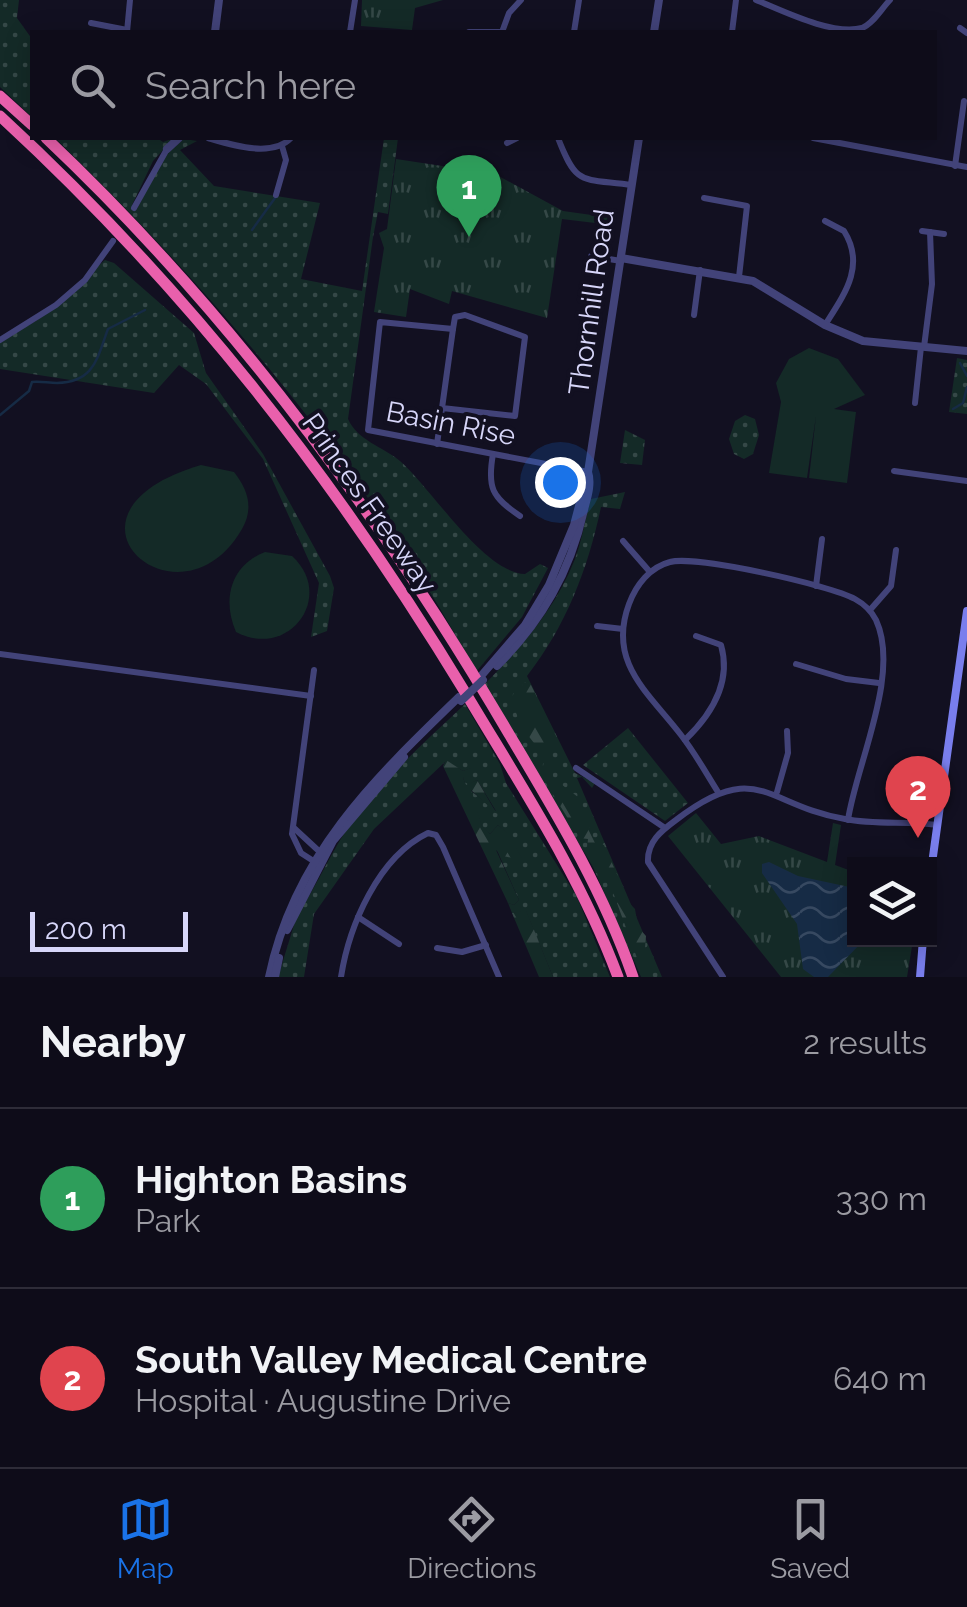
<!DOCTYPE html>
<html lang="en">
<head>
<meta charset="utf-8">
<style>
	:root { --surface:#0e0c19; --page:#1c1a26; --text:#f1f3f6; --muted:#9b9ba2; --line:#2e2c38; --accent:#1a73e8 }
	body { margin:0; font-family:Raleway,sans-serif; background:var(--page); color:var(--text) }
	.controls { position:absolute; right:30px; bottom:30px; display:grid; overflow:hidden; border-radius:0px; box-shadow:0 5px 25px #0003 }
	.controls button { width:90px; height:90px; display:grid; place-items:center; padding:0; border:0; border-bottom:2px solid var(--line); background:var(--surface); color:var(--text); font:50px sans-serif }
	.scale { position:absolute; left:30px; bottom:25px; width:158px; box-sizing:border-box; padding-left:10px; border:5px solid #d7d6f9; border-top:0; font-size:28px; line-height:35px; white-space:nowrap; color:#d7d6f9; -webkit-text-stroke:8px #121021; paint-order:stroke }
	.you { position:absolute; left:560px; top:482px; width:35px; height:35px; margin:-25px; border:8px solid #fff; border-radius:50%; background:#1a73e8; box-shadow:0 0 0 15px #1a73e833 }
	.badge { display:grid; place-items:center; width:65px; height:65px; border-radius:50%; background:var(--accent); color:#fff; font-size:32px; font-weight:700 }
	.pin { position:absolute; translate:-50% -82px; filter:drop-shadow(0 2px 5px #0008) }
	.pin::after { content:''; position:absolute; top:52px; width:35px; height:30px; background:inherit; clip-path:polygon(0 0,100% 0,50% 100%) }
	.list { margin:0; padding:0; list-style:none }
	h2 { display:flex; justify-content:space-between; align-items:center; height:130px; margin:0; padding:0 40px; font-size:42px }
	h2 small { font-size:32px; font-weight:400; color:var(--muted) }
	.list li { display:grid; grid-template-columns:65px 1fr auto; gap:30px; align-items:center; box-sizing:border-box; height:180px; padding:0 40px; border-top:2px solid var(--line) }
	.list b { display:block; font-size:38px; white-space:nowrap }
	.list p { margin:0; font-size:32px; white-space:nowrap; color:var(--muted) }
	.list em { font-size:32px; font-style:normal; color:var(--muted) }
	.icon { flex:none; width:55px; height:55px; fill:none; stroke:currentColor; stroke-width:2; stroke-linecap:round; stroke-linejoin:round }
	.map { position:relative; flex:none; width:967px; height:977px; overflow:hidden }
	.search { position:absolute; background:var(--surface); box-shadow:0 5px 25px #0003; left:30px; right:30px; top:30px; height:110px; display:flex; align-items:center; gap:25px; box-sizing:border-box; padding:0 35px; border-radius:0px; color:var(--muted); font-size:38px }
	.sheet { height:490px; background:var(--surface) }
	nav { display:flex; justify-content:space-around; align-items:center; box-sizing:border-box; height:140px; border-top:2px solid var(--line); background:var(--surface); font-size:28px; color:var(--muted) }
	nav a { display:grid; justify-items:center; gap:5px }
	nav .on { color:var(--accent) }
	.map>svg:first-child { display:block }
</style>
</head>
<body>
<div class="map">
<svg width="967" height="977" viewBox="0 0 967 977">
	<defs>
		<pattern id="grass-dots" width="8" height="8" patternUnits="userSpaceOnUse" patternTransform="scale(2.5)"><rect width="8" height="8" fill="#142a27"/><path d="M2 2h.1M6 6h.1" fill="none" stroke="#354847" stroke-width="1.8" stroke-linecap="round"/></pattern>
		<pattern id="forest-firs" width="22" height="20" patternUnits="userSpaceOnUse" patternTransform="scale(2.5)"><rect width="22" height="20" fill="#142a27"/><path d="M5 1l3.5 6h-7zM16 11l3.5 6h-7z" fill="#354847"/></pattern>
		<pattern id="park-tufts" width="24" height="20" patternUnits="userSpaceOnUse" patternTransform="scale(2.5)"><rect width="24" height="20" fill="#142a27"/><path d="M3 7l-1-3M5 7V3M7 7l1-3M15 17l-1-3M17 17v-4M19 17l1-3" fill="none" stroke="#354847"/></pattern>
		<pattern id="water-waves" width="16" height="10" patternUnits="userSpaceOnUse" patternTransform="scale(2.5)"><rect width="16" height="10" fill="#162b45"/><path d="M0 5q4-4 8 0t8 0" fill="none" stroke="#374961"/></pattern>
	</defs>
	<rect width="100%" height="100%" fill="#121021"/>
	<g fill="url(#grass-dots)">
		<polygon points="0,0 19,0 17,18 32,39 32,117 0,87"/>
		<path d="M55,138H157L163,142L174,138L153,161L132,205L137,209L164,156L184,139L197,141L180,150L214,186L320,203L301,279L362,291L384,138H398L388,214L378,212L373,237L348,419C358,441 382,446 400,461C431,488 484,573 525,574L540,564L548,568L522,617L476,672C370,474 213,291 55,138Z"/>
		<polygon points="105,260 114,263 194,333 206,373 263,454 330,576 334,588 327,631 311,637 319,583 263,459 206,384 179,365 154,393 0,369 0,341 36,321"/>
		<polygon points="957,358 967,360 967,414 949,412"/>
		<polygon points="745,415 755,419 759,435 753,454 744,459 734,454 729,439 735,421"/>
		<polygon points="625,430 645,440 642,465 620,463"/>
		<path d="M625,492L620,509L601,507C588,569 566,626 527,676L575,773L595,783L592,788L582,777L577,778L662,977H641L593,867L484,685C521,647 555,610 575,559C582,540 585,519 591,499Z"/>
		<path d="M465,704L500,764L506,783L577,897L610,977H553L526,911L512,913L508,903L514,905L519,900L496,848L522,859L508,834L498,825L490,834L482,827L470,790L496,811L477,780L466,786L463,778L472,768L463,771L446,761L374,829L314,914L304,977H278L298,912C310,900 332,849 352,822C384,778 425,742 465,704Z"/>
		<polygon points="628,728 688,803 665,821 583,765"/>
	</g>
	<g fill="url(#forest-firs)">
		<polygon points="517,683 519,695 524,697 522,683 530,683 558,740 551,747 553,778 578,797 580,811 589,811 595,823 588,829 595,843 604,845 620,881 620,893 635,909 638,927 646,936 645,948 654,957 651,977 644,977 614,895 587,849 588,839 580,838 541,775 545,757 523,729 511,701"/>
		<polygon points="446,760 463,771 473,767 474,772 463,778 466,785 477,780 497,814 471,790 482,826 490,834 498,825 509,834 523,860 503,856 496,850 519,900 514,905 508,903 443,766"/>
		<polygon points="526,910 553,977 539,977 512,913"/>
	</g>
	<g fill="url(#park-tufts)">
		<polygon points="362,0 443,0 415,8 412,30 361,26"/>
		<polygon points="396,159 495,174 563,211 613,218 612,225 562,219 547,318 452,291 449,304 410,289 406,317 374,312 384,248 379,233 387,229"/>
		<polygon points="696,813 721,844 759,836 827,862 833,823 841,825 835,865 854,872 854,939 913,940 907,977 781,977 668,836"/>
	</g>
	<g fill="#142a27">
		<polygon points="809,348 838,359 865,395 834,409 856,412 847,483 809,478 816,416 807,478 769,473 781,402 776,383 789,359"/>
		<path d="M201,465L234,472C248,490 254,508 242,529C180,637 37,513 201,465Z"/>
		<path d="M265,552L292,556C336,596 289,660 236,632C222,600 230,566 265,552Z"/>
	</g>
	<polygon fill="url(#water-waves)" points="769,862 798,876 854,888 854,939 864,940 828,977 814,977 803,969 797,924 762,873 762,864"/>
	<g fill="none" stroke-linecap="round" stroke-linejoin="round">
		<g stroke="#162b45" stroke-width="2.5">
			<polyline points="252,230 275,198"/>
			<polyline points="960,363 967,376"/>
			<polyline points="953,409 963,403 967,387"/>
			<path d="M0,415L29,391L32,382C41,381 48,383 57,383C95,382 97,358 108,329L145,310"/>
		</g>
		<g stroke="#424379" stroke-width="6">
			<path d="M756,0C783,11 833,36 862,28C873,24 882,8 890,0"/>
			<polyline points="91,23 127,30"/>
			<polyline points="960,28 967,33"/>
			<polyline points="127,32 130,0"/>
			<polyline points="350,32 355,0"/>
			<polyline points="469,32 502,32"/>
			<polyline points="502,32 509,13 521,0"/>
			<polyline points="574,32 579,0"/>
			<polyline points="732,32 736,0"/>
			<path d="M208,138C232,145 272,158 291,138"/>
			<path d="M558,138C577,187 581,178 632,185"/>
			<polyline points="813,138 967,167"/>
			<polyline points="507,143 517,138"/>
			<polyline points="955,166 964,101"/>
			<polyline points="276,195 286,160 282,146"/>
			<polyline points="704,198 747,206 739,277"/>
			<polyline points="134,208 167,149"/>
			<polyline points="922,231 944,234"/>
			<polyline points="591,256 621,261"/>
			<polyline points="694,315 700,270"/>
			<path d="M825,325C844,295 866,266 844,231L825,221"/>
			<polyline points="453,329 380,322 368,430 588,472"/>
			<polyline points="0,340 56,305 85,280 113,241"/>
			<polyline points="924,347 932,284 930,232"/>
			<polyline points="915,403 921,347"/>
			<polyline points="437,444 453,329 455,317 465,315 525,337 515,416 442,408"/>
			<path d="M493,454C487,488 492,497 520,516"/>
			<polyline points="894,471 967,481"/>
			<polyline points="623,541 650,572"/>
			<polyline points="816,586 822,539"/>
			<polyline points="870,610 891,586 896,550"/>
			<polyline points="597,626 623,629"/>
			<polyline points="0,654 311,696"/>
			<polyline points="796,664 846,679 879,683"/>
			<polyline points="314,670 292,834 301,853 315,862"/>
			<path d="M685,740C711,715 732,683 721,645L696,636"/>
			<polyline points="576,768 665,828"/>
			<path d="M718,792C706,773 695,753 681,735C649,693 607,663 629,604C636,585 650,567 670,562C695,555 830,585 855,599C864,604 871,610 876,620C901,674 856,765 848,820"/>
			<polyline points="777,792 788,753 787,731"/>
			<polyline points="294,828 321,853"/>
			<polyline points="358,917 399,944"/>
			<polyline points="437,948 462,952 486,945"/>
			<path d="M341,977C349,926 378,857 428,833L436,835L443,847L499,977"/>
			<path d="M723,977L648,862C647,842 661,831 676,820C758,757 766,806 845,819C875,825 906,821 937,825"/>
		</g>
		<g stroke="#424379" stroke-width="8">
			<polyline points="215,32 219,0"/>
			<polyline points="654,32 659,0"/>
			<polyline points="167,149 179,138"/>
			<polyline points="621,258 753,281 825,325 863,341 967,351"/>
			<path d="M497,666C542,621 570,572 584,510C587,498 592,484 588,472"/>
			<polyline points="481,676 525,625 549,585 574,525 588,472 639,138"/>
			<polyline points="287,930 333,841 404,757"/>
			<path d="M269,977C294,856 374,779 459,697"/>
			<polyline points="275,977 279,958"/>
		</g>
		<g stroke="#797eed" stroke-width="8">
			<polyline points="930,878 967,611"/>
			<polyline points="920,977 923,939"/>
		</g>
		<g stroke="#e960ac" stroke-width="11">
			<polyline points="0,96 32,125"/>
			<path d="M0,116C188,289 336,479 468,697C523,789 581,877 618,977"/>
			<path d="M46,138C231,313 381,515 509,734C556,813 603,890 633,977"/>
		</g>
		<polyline stroke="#424379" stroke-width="8" points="461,701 483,680"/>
	</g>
	<g text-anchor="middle" stroke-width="8" stroke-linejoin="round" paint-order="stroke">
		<g font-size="28" fill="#d7d6f9" stroke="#121021">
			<text transform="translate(591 302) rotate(-82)" y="10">Thornhill Road</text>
			<text transform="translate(451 423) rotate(11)" y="10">Basin Rise</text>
			<text transform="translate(370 503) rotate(55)" y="10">Princes Freeway</text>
		</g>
	</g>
</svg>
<div class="controls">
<button><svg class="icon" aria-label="layers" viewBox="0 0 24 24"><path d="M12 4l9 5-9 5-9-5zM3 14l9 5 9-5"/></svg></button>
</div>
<div class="scale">200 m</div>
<div class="you"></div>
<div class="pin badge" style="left:469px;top:237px;background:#2e9e5b">1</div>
<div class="pin badge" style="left:918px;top:838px;background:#e0444e">2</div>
<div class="search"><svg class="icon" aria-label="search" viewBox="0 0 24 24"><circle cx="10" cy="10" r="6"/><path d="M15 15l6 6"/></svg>Search here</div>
</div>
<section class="sheet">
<h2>Nearby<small>2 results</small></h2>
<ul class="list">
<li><span class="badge" style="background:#2e9e5b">1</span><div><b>Highton Basins</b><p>Park</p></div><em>330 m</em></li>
<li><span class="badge" style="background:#e0444e">2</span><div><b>South Valley Medical Centre</b><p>Hospital · Augustine Drive</p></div><em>640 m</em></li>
</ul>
</section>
<nav>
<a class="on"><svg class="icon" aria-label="map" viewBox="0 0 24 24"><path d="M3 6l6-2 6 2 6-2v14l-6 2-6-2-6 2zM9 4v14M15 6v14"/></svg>Map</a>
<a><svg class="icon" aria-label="directions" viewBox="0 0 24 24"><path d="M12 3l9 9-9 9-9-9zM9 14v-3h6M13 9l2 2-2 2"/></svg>Directions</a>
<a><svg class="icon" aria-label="saved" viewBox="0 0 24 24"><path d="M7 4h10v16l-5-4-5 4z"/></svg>Saved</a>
</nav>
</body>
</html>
